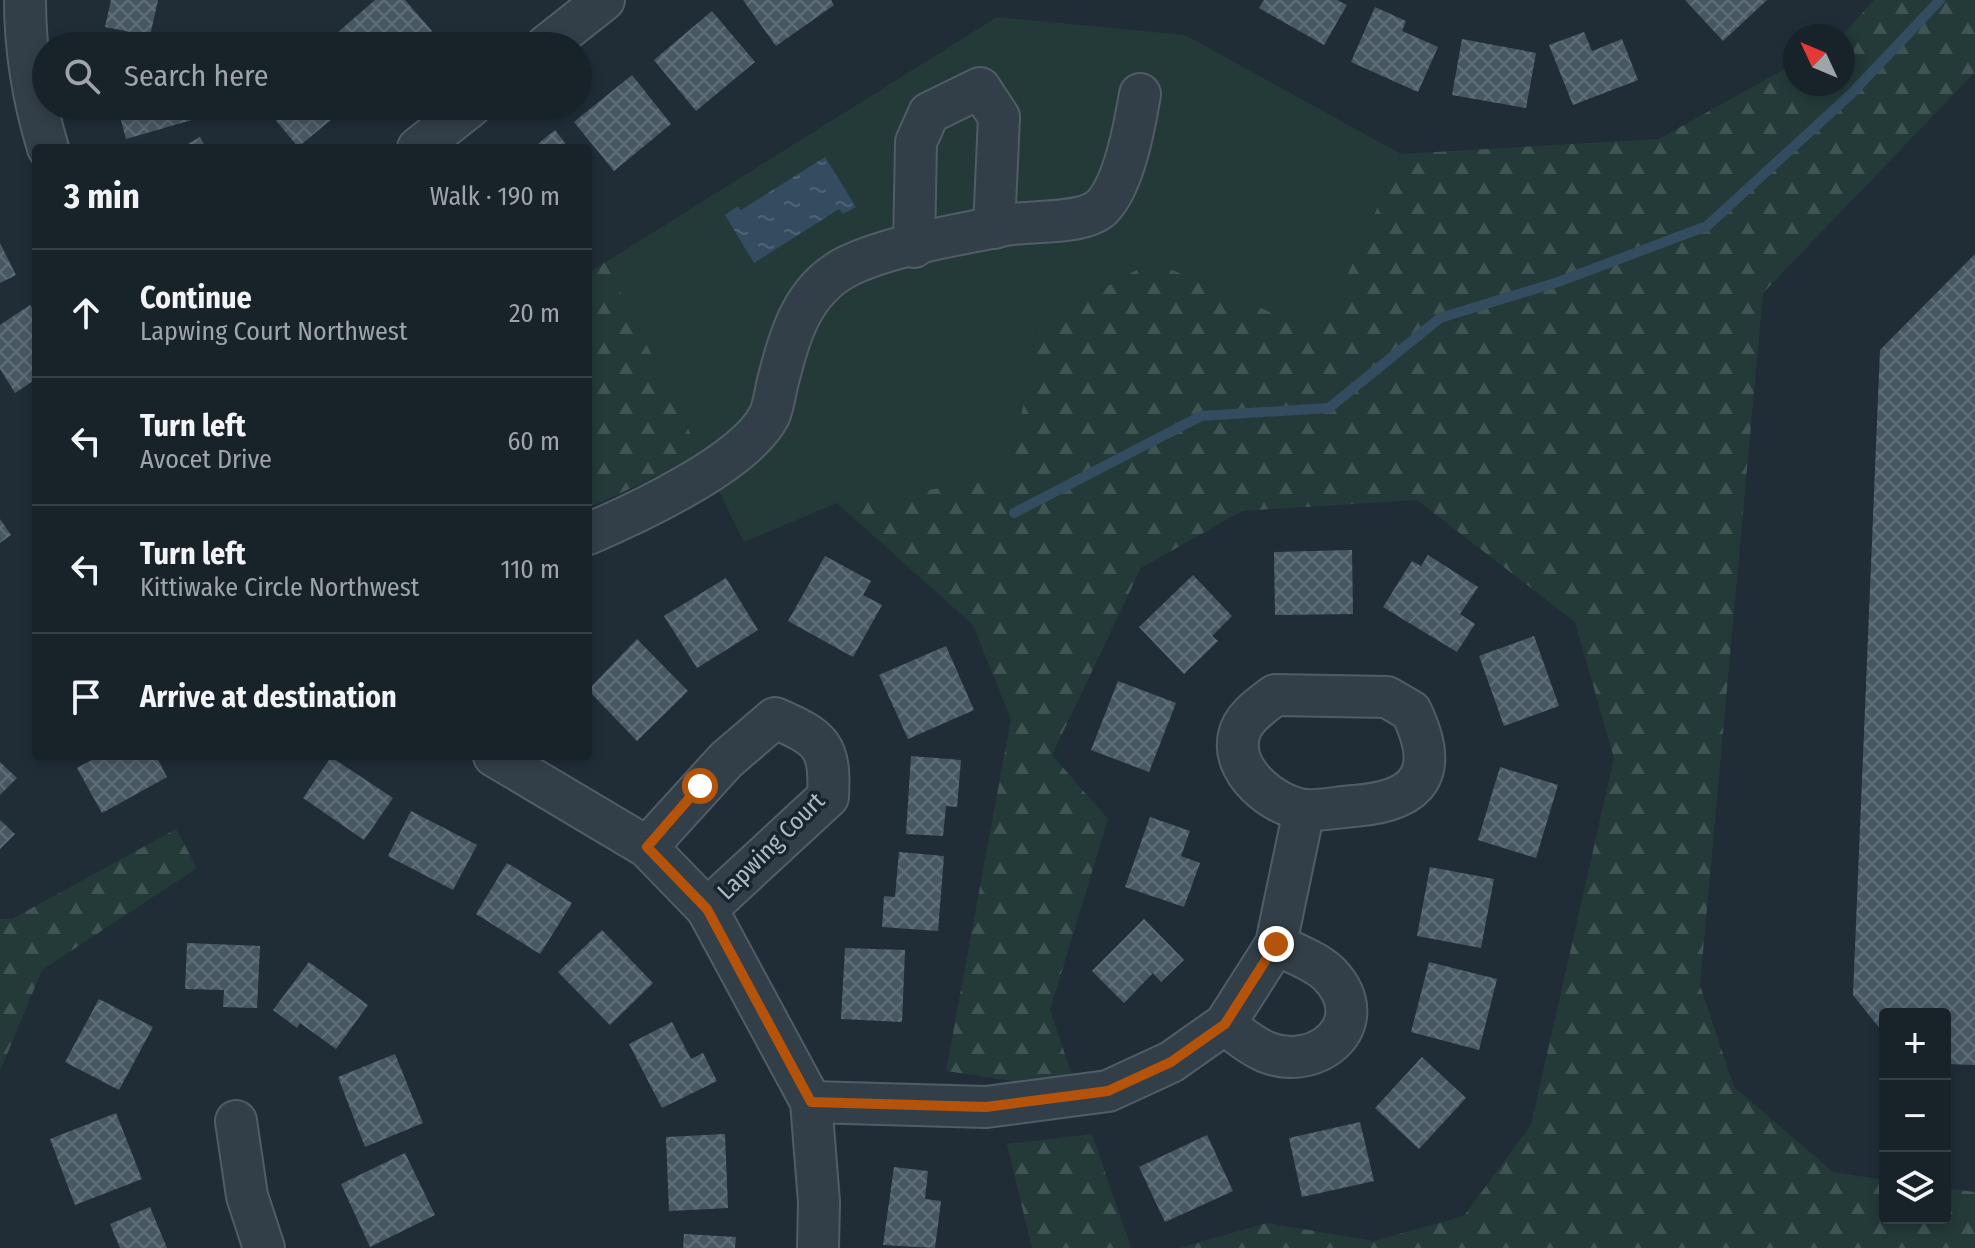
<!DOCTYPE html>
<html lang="en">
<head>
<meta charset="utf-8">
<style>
	:root { --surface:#182229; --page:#252f35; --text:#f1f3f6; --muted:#9fa4a8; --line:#363f46 }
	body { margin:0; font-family:"Fira Sans Condensed",sans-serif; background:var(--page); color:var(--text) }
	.controls { position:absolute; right:24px; bottom:24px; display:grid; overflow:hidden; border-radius:8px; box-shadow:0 4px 12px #0003 }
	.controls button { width:72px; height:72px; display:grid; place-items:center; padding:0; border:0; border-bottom:2px solid var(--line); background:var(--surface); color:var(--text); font:40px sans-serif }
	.compass { position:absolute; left:1783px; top:24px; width:72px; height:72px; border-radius:50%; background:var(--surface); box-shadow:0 4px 12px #0003; rotate:314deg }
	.stop { position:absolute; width:24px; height:24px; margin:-18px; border:6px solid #b45309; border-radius:50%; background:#fff }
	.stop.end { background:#b45309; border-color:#fff; box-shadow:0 2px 8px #0008 }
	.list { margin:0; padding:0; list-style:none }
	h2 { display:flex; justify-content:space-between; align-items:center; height:104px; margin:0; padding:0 32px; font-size:34px }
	h2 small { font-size:26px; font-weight:400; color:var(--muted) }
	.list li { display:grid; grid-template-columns:52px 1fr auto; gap:24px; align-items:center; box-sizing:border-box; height:128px; padding:0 32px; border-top:2px solid var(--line) }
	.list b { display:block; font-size:30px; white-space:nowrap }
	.list p { margin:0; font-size:26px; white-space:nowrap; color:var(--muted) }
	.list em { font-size:26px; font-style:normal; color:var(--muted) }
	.icon { flex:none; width:44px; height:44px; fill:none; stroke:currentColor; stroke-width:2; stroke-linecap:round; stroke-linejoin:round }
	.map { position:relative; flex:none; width:1975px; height:1248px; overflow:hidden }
	.search { position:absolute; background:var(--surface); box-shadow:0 4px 12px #0003; left:32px; top:32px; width:560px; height:88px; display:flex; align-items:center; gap:20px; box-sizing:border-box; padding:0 28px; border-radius:44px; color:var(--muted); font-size:30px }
	.panel { position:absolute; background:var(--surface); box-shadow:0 4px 12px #0003; left:32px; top:144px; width:560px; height:616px; border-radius:8px }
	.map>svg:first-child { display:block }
</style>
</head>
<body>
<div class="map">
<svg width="1975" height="1248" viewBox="0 0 1975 1248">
	<defs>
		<pattern id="forest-firs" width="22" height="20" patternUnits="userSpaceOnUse" patternTransform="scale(2)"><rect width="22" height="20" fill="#233a39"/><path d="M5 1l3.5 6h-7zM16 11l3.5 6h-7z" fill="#405454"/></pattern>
		<pattern id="water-ripples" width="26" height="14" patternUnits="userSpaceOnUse" patternTransform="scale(2)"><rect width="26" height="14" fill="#334c5f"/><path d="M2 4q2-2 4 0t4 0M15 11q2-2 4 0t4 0" fill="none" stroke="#4e6474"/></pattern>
		<pattern id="building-cross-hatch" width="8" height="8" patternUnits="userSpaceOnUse" patternTransform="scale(2)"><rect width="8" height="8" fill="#485863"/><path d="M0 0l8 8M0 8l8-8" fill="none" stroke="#606e78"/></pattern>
	</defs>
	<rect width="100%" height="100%" fill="#202d37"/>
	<g fill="url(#forest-firs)">
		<polygon points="1874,0 1975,0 1975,72 1763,293 1700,985 1734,1087 1833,1172 1885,1180 1885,1218 1945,1218 1945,1188 1975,1192 1975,1248 1179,1248 1267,1223 1374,1241 1464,1216 1531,1125 1614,758 1575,622 1417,500 1242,511 1141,568 1052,755 1108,819 1050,1010 1072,1075 1019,1082 946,1071 1011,719 973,625 837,503 1010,477 1037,326 1152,261 1321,334 1401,154 1659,139 1795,63 1795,84 1843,84 1842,36"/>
		<polygon points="606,262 702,456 588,508 588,273"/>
		<polygon points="176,829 197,868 42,970 0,1071 0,919 12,919"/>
		<polygon points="1092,1134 1131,1248 1032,1248 1007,1144"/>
	</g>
	<polygon fill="#233a39" points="997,17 1185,35 1401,154 1321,334 1152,261 1037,326 1010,478 837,503 744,542 606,262"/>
	<polygon fill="url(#water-ripples)" points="825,157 856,207 843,214 839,209 754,263 725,215 738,206 741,210"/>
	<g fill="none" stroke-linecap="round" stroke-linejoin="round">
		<polyline stroke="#334c5f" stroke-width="10" points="1014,513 1201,416 1329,408 1440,318 1558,282 1707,226 1850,95 1940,0"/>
	</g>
	<g fill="url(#building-cross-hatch)">
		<polygon points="111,0 158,0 150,36 105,27"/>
		<polygon points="375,0 405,0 432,31 414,46 348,46 337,33"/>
		<polygon points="743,0 831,0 834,5 776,46"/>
		<polygon points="1264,0 1337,0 1347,5 1324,45 1259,8"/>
		<polygon points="1685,0 1767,0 1723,41"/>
		<polygon points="1375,7 1406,21 1402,31 1438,47 1418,92 1351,62"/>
		<polygon points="712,11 755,62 696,111 654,60"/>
		<polygon points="1584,32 1592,51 1622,39 1638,80 1573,105 1549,45"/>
		<polygon points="1462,39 1536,53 1526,108 1452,95"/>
		<polygon points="632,75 671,124 614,171 574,122"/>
		<polygon points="117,106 196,106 199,118 126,139"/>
		<polygon points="264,106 348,106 298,147"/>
		<polygon points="555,130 569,148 533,148"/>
		<polygon points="200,137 206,148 181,148"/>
		<polygon points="0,243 16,275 0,283"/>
		<polygon points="1975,254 1975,1065 1945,1064 1945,1014 1885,1014 1885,1035 1853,995 1880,350"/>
		<polygon points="30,305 36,314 36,379 15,393 0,369 0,325"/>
		<polygon points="0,519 11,535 0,543"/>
		<polygon points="1352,550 1353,614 1275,615 1274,552"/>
		<polygon points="1428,555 1478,587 1460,614 1475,624 1457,652 1383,607 1412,561 1421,566"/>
		<polygon points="825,556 871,581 863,595 882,605 853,657 788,621"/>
		<polygon points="1193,575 1232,616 1212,636 1218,641 1184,674 1139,627"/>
		<polygon points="726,578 758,630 697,668 664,616"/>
		<polygon points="1534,636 1559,706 1504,726 1479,656"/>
		<polygon points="637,639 688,691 637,741 588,690"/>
		<polygon points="946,646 974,710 908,739 879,675"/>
		<polygon points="1118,681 1176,703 1149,772 1091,750"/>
		<polygon points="99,756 156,756 167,777 102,813 77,768"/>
		<polygon points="911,756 961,760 957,807 946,806 943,836 906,834"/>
		<polygon points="331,757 393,798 364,840 303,798"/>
		<polygon points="0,762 17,778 0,795"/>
		<polygon points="1500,767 1558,785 1536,858 1478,840"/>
		<polygon points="411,811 477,845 453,890 388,856"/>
		<polygon points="1150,817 1190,831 1181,856 1200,863 1184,907 1125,887"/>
		<polygon points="0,820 15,834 0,849"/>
		<polygon points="899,852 944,856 938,931 882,927 884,896 895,897"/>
		<polygon points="507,863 572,903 540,954 476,914"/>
		<polygon points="1430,867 1494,879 1481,948 1417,936"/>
		<polygon points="1144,919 1184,960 1161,982 1153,973 1124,1003 1092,971"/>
		<polygon points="602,930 653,983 610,1025 558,972"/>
		<polygon points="187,943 260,946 257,1008 223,1007 224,990 185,989"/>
		<polygon points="845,948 905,950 902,1022 841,1019"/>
		<polygon points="309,962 368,1005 336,1049 300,1023 297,1028 273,1010"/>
		<polygon points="1429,962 1497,979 1479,1050 1411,1032"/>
		<polygon points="99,999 153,1027 119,1090 65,1062"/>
		<polygon points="672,1022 691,1059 703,1053 717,1081 662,1108 629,1044"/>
		<polygon points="395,1054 423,1123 365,1147 338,1077"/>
		<polygon points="1422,1057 1466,1098 1419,1149 1375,1108"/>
		<polygon points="116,1113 142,1179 75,1205 50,1139"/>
		<polygon points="1360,1122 1374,1181 1302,1197 1289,1138"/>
		<polygon points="725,1134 728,1208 669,1211 666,1137"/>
		<polygon points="1207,1135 1233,1191 1165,1222 1139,1167"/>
		<polygon points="405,1153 435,1215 370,1247 341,1184"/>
		<polygon points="894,1167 928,1171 925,1199 941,1201 935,1248 883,1245"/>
		<polygon points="150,1207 167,1248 120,1248 110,1224"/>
		<polygon points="684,1234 736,1237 735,1248 683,1248"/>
	</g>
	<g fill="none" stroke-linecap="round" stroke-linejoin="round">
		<defs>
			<g id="minor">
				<path d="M25,0C25,51 33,99 48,148"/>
				<polyline points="546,46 604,0"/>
				<polyline points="418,148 471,106"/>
				<polyline points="914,247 916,142 929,113 980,88 999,117 994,228"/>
				<path d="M588,534C637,513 745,463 769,416C774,406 775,392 778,381C790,335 802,289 848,266C888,246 961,234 1006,225C1032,220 1082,225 1101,208C1124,186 1135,124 1140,94"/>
				<path d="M1275,695L1387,697L1411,711C1441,773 1420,801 1354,806C1338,807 1320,811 1305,810C1273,806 1230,771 1239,735C1243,717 1262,705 1275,695Z"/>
				<polyline points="494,756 647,847 707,909 811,1102 819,1202 818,1248"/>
				<path d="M647,847L726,760L775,718C821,738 831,745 828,797L707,909"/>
				<path d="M1225,1024C1237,1034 1250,1045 1266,1052C1318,1073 1376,1023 1329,974C1316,961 1292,953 1276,944"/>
				<polyline points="811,1102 986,1107 1108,1091 1171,1062 1225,1024 1276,944 1304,810"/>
				<polyline points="236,1121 247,1196 264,1248"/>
			</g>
		</defs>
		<use href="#minor" stroke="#515d66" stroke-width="44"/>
		<use href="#minor" stroke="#333f48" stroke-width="40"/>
	</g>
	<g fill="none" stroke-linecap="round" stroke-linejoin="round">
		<polyline stroke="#b45309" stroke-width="10" points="700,786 647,847 707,909 811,1102 986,1107 1108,1091 1171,1062 1225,1024 1276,944"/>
	</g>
	<g text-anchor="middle" stroke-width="7" stroke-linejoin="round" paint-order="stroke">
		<g font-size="24" fill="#aebac5" stroke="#19242c">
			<text transform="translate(771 846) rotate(-45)" y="8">Lapwing Court</text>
		</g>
	</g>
</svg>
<div class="controls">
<button>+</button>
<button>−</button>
<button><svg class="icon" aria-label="layers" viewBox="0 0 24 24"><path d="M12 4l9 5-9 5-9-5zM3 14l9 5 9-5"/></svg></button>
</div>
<svg class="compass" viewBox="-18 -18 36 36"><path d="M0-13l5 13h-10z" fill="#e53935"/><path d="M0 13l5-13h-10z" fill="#9fa4a8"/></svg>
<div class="stop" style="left:700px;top:786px"></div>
<div class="stop end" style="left:1276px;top:944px"></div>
<div class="search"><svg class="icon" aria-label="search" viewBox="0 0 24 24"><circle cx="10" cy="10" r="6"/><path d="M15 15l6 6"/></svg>Search here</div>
<section class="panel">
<h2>3 min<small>Walk · 190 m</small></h2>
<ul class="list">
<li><svg class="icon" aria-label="ahead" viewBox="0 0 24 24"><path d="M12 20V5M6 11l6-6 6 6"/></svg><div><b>Continue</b><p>Lapwing Court Northwest</p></div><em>20 m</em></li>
<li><svg class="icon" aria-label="left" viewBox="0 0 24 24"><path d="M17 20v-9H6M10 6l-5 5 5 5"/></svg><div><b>Turn left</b><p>Avocet Drive</p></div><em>60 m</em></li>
<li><svg class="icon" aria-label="left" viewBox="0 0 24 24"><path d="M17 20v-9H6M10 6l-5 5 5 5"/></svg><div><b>Turn left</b><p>Kittiwake Circle Northwest</p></div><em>110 m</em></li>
<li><svg class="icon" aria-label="arrive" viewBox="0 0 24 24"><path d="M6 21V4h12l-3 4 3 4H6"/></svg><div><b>Arrive at destination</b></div></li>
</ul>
</section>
</div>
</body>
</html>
